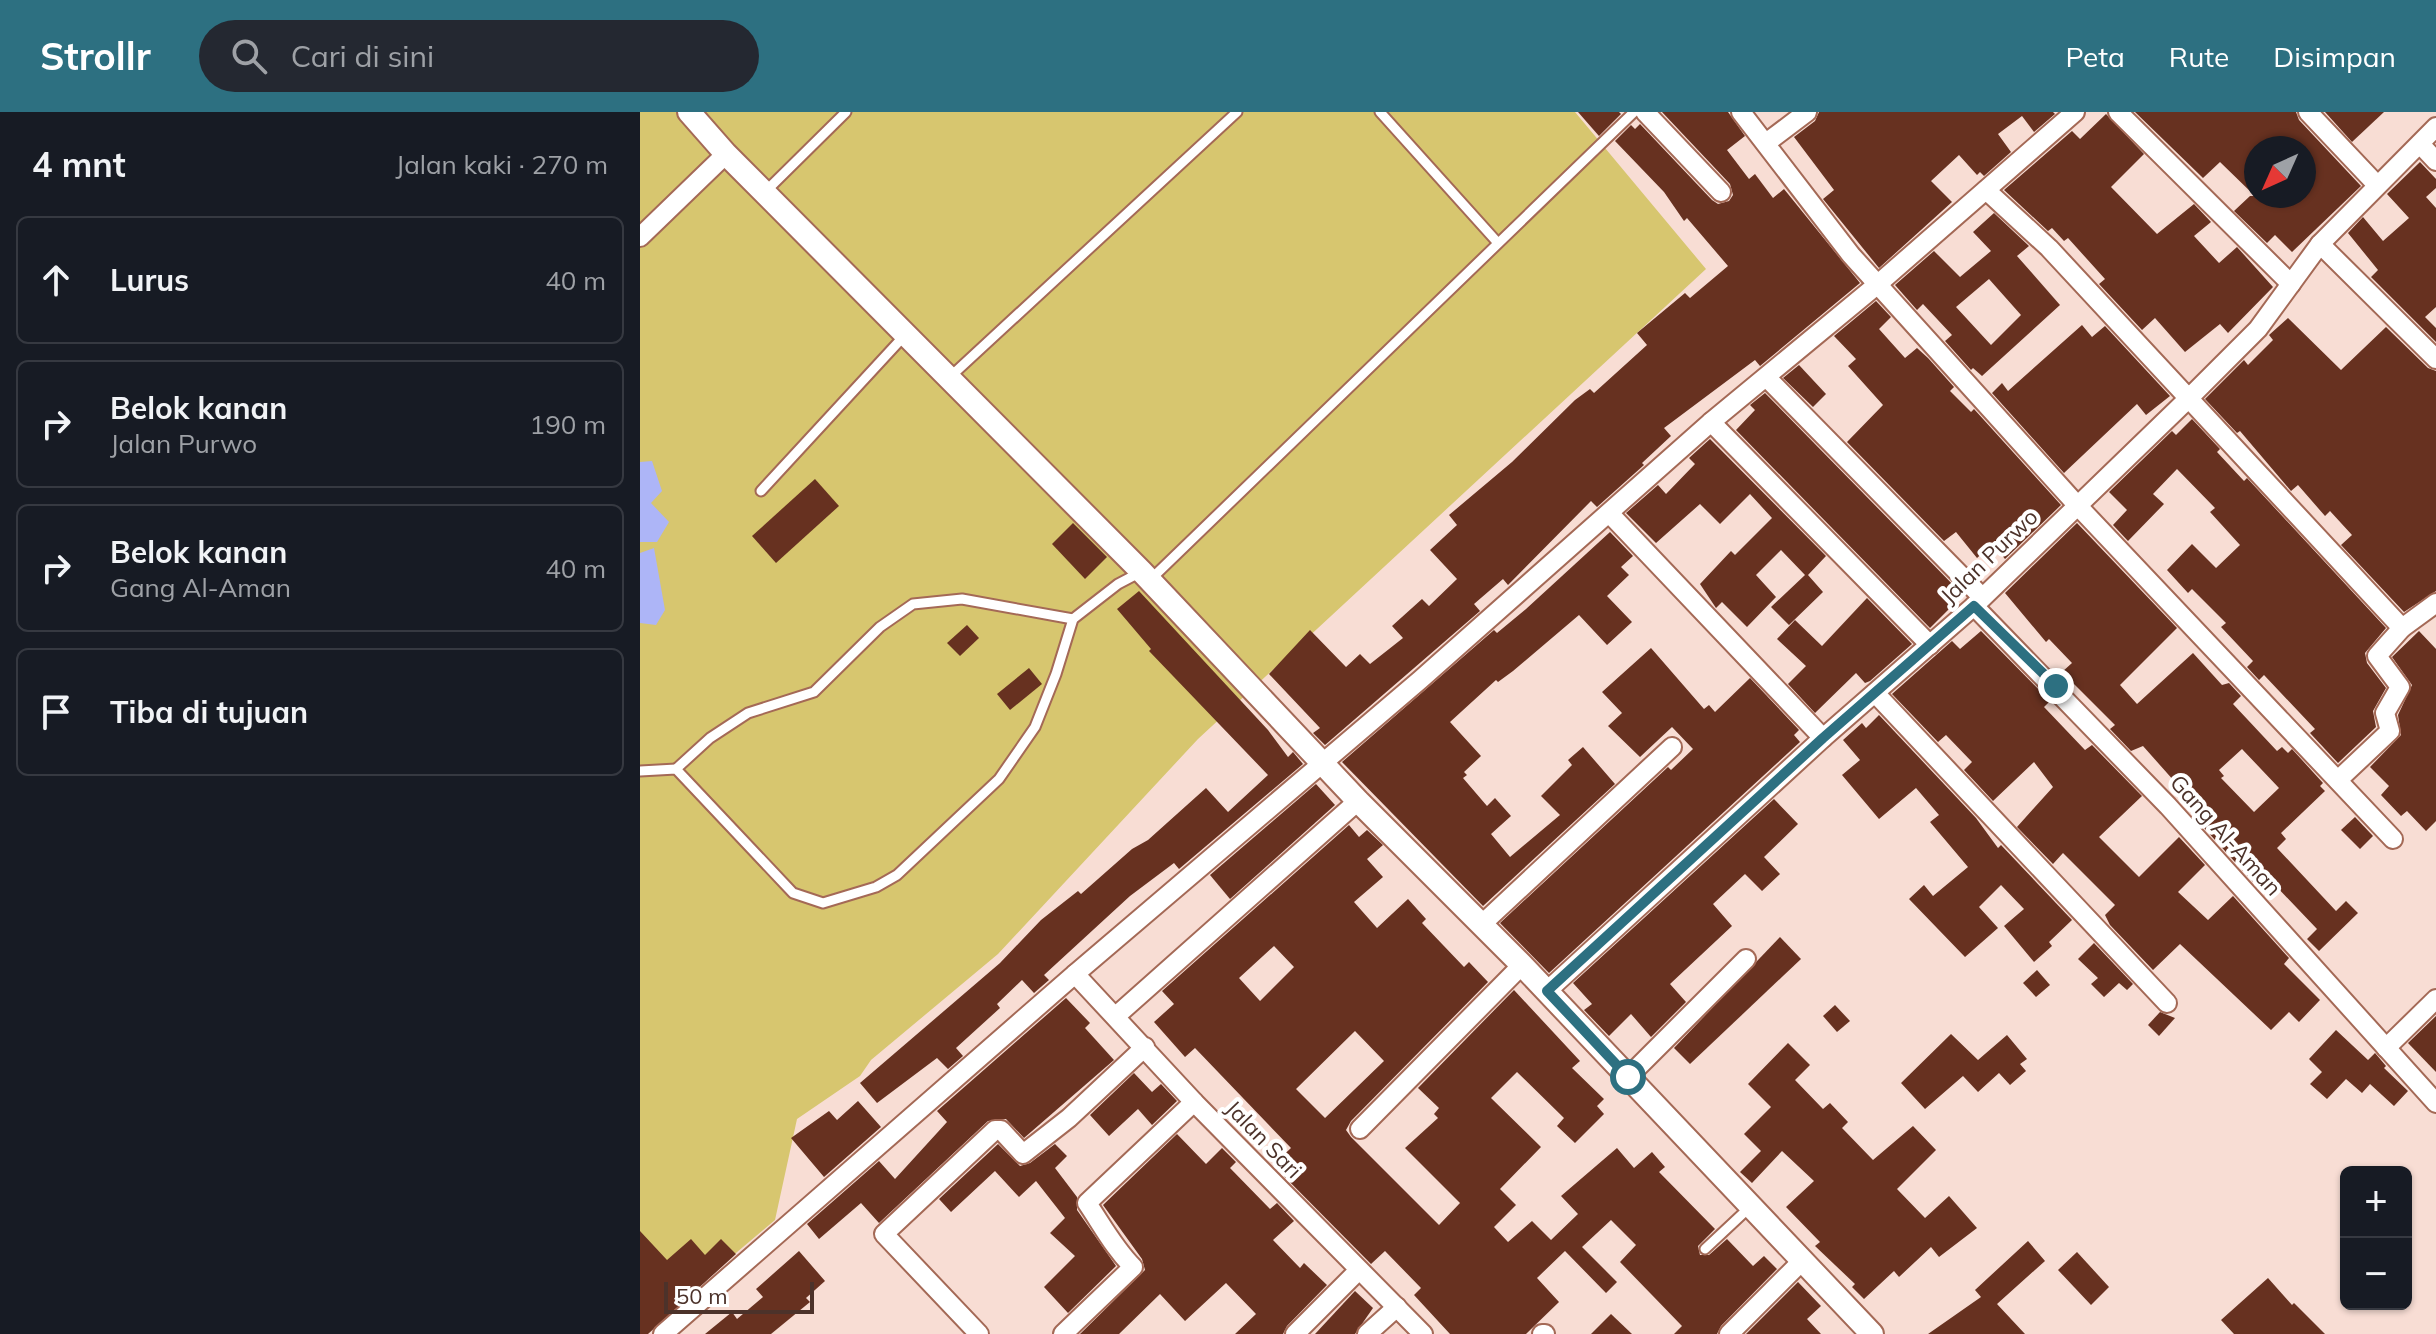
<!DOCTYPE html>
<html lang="id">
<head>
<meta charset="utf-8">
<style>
	:root { --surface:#171b24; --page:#242831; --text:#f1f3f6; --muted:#9ea1a6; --line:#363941; --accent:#2d7081 }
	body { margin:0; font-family:Mulish,sans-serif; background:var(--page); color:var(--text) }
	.controls { position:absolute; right:24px; bottom:24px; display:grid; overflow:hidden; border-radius:12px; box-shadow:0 2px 6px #0004 }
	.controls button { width:72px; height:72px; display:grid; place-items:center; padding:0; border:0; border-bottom:2px solid var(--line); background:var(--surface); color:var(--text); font:40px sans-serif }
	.compass { position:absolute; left:1604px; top:24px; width:72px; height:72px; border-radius:50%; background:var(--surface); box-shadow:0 2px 6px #0004; rotate:225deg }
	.scale { position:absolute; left:24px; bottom:20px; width:150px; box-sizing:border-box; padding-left:8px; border:4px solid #4c322a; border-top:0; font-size:22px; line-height:28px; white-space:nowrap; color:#4c322a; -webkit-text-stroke:6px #fff; paint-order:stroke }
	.stop { position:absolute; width:24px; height:24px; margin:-18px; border:6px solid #2d7081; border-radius:50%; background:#fff }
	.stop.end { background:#2d7081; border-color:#fff; box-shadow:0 2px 8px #0008 }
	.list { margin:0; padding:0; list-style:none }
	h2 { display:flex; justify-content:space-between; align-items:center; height:104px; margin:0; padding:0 32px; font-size:34px }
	h2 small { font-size:26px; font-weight:400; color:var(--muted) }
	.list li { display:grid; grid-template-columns:52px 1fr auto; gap:24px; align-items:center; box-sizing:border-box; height:128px; margin:0 16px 16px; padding:0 16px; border:2px solid var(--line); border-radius:12px }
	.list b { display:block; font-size:30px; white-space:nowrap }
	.list p { margin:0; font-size:26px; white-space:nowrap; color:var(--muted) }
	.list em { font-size:26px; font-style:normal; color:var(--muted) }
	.icon { flex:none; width:44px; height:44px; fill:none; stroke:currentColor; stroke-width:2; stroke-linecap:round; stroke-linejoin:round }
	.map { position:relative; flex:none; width:1796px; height:1222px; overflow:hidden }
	header { display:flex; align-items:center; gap:48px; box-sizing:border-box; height:112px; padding:0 40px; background:var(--accent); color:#fff }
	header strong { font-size:38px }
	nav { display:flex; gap:44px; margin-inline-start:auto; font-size:28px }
	.search { width:560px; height:72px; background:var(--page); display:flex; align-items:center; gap:20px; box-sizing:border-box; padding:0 28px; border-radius:44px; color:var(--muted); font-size:30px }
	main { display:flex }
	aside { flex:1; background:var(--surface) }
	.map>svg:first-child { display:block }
</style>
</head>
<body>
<header>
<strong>Strollr</strong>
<div class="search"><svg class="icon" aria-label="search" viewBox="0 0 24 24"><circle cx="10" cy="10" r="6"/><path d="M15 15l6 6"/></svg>Cari di sini</div>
<nav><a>Peta</a><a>Rute</a><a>Disimpan</a></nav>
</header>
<main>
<aside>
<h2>4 mnt<small>Jalan kaki · 270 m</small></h2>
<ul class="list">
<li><svg class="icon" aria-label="ahead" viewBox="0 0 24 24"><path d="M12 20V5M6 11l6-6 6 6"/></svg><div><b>Lurus</b></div><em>40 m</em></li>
<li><svg class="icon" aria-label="right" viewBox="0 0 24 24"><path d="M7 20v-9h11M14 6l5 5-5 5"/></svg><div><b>Belok kanan</b><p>Jalan Purwo</p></div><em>190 m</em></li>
<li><svg class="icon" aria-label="right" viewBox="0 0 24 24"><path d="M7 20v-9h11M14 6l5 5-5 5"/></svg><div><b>Belok kanan</b><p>Gang Al-Aman</p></div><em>40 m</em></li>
<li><svg class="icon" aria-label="arrive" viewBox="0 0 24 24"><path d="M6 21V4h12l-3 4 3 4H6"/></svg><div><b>Tiba di tujuan</b></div></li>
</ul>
</aside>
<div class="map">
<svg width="1796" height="1222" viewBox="0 0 1796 1222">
	<rect width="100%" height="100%" fill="#f8ddd4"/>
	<polygon fill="#d7c66f" points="0,0 935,0 1066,157 558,627 358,842 231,948 220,964 157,1007 135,1108 0,1222"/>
	<g fill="#adb5f7">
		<polygon points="12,349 22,379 11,391 29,410 17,430 0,430 0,350"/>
		<polygon points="14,436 25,498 16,513 0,511 0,441"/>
	</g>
	<g fill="#673120" fill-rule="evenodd">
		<polygon points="938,0 979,0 981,2 959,24"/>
		<polygon points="1022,0 1088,0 1105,24 1087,38 1109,67 1115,62 1133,86 1144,77 1220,171 1120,254 1115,248 1024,316 1031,324 1002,351 1004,353 957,395 951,389 868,473 863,467 834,492 840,499 685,633 673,621 680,616 629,562 670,518 706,555 720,542 730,552 763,526 752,514 782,487 789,494 817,467 790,438 817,413 809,403 872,350 935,288 950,277 954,281 1007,233 997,221 1045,181 1050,186 1088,154 1047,106 1044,109 1024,80 975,29 991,13 995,17 1000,12 1072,88 1078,92 1089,89 1093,83 1090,72"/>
		<polygon points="1179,0 1413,0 1415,2 1394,20 1382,4 1358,22 1371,40 1344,64 1340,60 1337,63 1319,43 1291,69 1312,90 1239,156 1183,87 1194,78 1154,25 1175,9"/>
		<path d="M1495,0H1656L1659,8L1721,74L1652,140L1635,123L1627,131L1594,99L1610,84H1615L1580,50L1563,66ZM1616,36H1664V84H1616Z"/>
		<polygon points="1685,0 1744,0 1712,30"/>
		<polygon points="1466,2 1504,42 1471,75 1517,122 1554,92 1571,110 1554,124 1579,151 1597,135 1633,175 1588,221 1580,212 1545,240 1515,206 1502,218 1459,172 1465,167 1428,126 1424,129 1412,116 1408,119 1364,78 1432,19 1440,27"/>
		<polygon points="1780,50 1796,67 1796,76 1786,85 1796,96 1796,195 1785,205 1796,216 1796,230 1731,165 1738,158 1708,121 1723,105 1743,129 1769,106 1747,82"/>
		<path d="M1354,101L1389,134L1377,144L1420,193L1342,264L1333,256L1331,258L1305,229L1312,223L1283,192L1277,198L1255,173L1294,139L1320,165L1351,139L1333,120ZM1349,167L1381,203L1351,233L1316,195Z"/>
		<polygon points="1236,189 1251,205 1239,217 1265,246 1277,236 1288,246 1314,275 1310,279 1331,300 1334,297 1421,393 1365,447 1353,432 1337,446 1316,420 1304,429 1207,330 1243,293 1208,254 1216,247 1194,224"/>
		<polygon points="1648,206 1701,258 1746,215 1788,256 1796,259 1796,479 1764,500 1701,433 1712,423 1690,399 1685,404 1658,373 1651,379 1600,319 1597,321 1565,287 1604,248 1608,253 1633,228 1629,223"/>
		<polygon points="1442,213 1452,225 1465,214 1530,284 1506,303 1497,292 1424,361 1352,281 1362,271 1368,279"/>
		<polygon points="1159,253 1186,282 1173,295 1143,266"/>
		<polygon points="1125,281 1323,483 1290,516 1096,318 1115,298 1110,293"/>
		<polygon points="1552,307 1580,337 1577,340 1604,369 1607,366 1746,516 1725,541 1727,551 1746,576 1733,599 1736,615 1698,651 1670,621 1675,617 1624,563 1619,568 1607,555 1613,549 1581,515 1586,511 1552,477 1548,481 1527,458 1552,432 1576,456 1600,433 1570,400 1575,396 1537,357 1513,382 1524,392 1488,429 1473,413 1487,398 1469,380 1532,319 1536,323"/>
		<polygon points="1070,327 1186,444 1168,463 1183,480 1149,513 1131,495 1165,463 1141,438 1116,463 1136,485 1107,515 1082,490 1076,496 1060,472 1091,439 1095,443 1132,406 1110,382 1080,412 1060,392 1016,431 986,401 1018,373 1026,382 1055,352 1049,346"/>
		<polygon points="175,367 199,394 136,451 112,424"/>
		<polygon points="433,411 467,445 445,467 412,432"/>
		<path d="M1437,411L1537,516L1480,573L1497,592L1553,541L1582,573L1589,571L1601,584L1593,592L1637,639L1642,635L1648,641L1652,637L1683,671L1680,674L1685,679L1641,721L1646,727L1637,736L1696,799L1706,789L1718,801L1679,839L1667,827L1677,817L1634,772L1624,782L1556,707L1559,704L1539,682L1543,679L1503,634L1491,639L1470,617L1475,613L1422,560L1432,551L1409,527L1406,530L1365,481ZM1602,637L1639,676L1614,700L1581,666L1584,664L1579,658Z"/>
		<polygon points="970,420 993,444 981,455 989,463 967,484 992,510 967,533 939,503 873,559 858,570 856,568 810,610 841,644 824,660 827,663 823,666 847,694 855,686 871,704 851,722 870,745 920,703 901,684 932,653 928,648 943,635 975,672 843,794 702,650 854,518 857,521 886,497"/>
		<polygon points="499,479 628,618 648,645 653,640 663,652 539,757 534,751 490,784 404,863 409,868 394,881 382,868 357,892 360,896 316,936 323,944 308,957 297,946 237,991 220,971 360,851 401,808 438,779 441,782 492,737 508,728 566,676 588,700 628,663 509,539 511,537 477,497"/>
		<polygon points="1227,486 1272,532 1230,569 1225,571 1216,561 1175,601 1148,572 1166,554 1137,527 1155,508 1182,534"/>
		<polygon points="327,513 339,526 320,544 307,531"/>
		<polygon points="1341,519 1410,589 1404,595 1445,638 1452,633 1502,684 1459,725 1499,765 1539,725 1565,753 1538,780 1568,808 1593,784 1649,846 1644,852 1680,888 1659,910 1649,900 1631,918 1540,832 1513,858 1470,813 1465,803 1475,793 1423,741 1413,752 1377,715 1413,675 1394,650 1353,689 1324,658 1332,650 1306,623 1298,630 1252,582 1312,529 1320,537"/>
		<polygon points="1779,519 1796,537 1796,709 1786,719 1767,699 1761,704 1741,683 1749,674 1730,655 1761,623 1758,603 1772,573 1752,545"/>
		<polygon points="1011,536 1064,597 1069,593 1075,600 1110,566 1159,618 1154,623 1160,630 909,861 860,811 1028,655 1031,658 1053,637 1032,615 1000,645 968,614 982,601 962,580"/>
		<polygon points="389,556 402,572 370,598 357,582"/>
		<polygon points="1239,603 1336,706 1358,736 1361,733 1432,808 1409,830 1412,834 1394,850 1364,814 1384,797 1361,773 1339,795 1358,816 1325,845 1269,787 1284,773 1293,784 1328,755 1290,710 1299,703 1276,676 1239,707 1202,663 1220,648 1203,628 1222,611 1226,616"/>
		<polygon points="676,672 695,693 590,787 570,763"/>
		<polygon points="1134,687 1158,712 1124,745 1140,762 1122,779 1105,762 1073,792 1092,814 1030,872 1046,890 1011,925 991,902 969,924 944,898 952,892 933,871"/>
		<polygon points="1715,705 1733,724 1720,737 1701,718"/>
		<path d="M709,713L719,725L727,718L743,733L727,747L743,765L714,790L737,816L768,787L786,807L782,811L824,855L829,850L848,870L711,1009L706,1018L711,1025L799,1113L820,1091L765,1036L798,1006L794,1002L799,996L778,976L874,878L940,949L932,956L964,987L957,994L964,1002L935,1031L917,1014L924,1006L877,960L851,986L901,1035L860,1077L876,1093L854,1115L868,1130L892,1109L911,1128L938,1102L921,1084L977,1036L994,1056L1012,1040L1025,1055L1019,1060L1075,1117L1058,1134L1060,1143H1069L1087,1127L1113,1154L1124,1144L1137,1157L1081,1214L1077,1222H1034L1042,1214L980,1150L996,1133L971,1108L942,1135L977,1170L966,1181L925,1139L897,1166L919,1190L886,1222H810L774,1183L781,1176L745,1139L731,1152L633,1053L651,1036L555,936L545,945L514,910L534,892L522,879ZM634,834L654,855L620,889L599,866ZM715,919L744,949L685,1006L656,977Z"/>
		<polygon points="1140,825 1161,847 1050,952 1034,936"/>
		<polygon points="1454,831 1493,872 1487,878 1479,871 1464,885 1451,872 1458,866 1438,847"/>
		<polygon points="1397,858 1410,873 1396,885 1383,871"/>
		<polygon points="426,886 450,911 445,916 474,948 384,1026 366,1007 348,1009 239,1111 221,1091 179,1127 167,1112 239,1049 255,1067 307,1010 297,999"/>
		<polygon points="1195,893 1210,909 1197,920 1183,904"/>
		<polygon points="1520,900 1535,906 1519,924 1508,913"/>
		<polygon points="1796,904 1796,960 1768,931"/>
		<polygon points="1696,918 1728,948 1735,941 1746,954 1744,956 1768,979 1754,994 1730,972 1722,981 1706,967 1687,987 1670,972 1682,960 1669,947"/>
		<polygon points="1311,922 1338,948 1367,923 1387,947 1380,952 1386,959 1370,973 1359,961 1338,980 1323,964 1285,997 1261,971"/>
		<polygon points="1148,931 1170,953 1155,968 1183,997 1190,991 1208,1010 1202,1016 1233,1048 1273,1014 1296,1038 1257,1077 1285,1106 1309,1084 1337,1116 1299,1145 1291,1135 1259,1165 1254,1159 1224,1187 1212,1175 1215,1172 1175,1134 1180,1130 1146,1095 1174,1069 1142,1039 1112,1071 1100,1060 1121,1039 1104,1022 1131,995 1108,972"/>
		<polygon points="494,961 512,980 521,972 537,989 512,1013 498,997 469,1024 450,1003"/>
		<polygon points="218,989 241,1015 184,1065 151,1026 189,999 197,1008"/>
		<polygon points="537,1022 566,1052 582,1036 596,1050 590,1056 630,1097 637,1091 654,1109 633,1128 660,1156 664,1151 687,1173 647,1214 643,1222 595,1222 616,1202 586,1171 545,1209 520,1182 479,1222 440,1222 505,1158 502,1147 463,1093"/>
		<polygon points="358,1032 380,1054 390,1051 415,1032 427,1044 415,1056 437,1085 437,1098 476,1154 428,1201 404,1175 435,1144 410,1121 425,1106 396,1069 379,1085 355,1059 311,1100 299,1087"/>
		<polygon points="0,1119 27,1148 51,1127 65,1143 81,1127 96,1142 8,1222 0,1222"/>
		<polygon points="1388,1129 1405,1149 1357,1192 1385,1222 1288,1222 1341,1185 1335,1178"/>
		<polygon points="159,1139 185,1169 166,1186 170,1190 131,1222 65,1222 92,1200 97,1207 123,1185 116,1177"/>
		<polygon points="1437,1140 1469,1175 1451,1193 1418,1158"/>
		<polygon points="1628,1166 1652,1193 1654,1191 1685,1222 1594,1222 1581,1208"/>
		<polygon points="1158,1170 1181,1194 1167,1207 1181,1222 1106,1222"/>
		<polygon points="715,1179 733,1196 715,1222 675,1222"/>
		<polygon points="971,1202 992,1222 951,1222"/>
	</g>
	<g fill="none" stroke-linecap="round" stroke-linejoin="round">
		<defs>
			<g id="service">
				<polyline points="740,0 858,131"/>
				<polyline points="126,79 206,0"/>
				<polyline points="310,265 597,0"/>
				<polyline points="121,379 265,223"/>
				<polyline points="510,468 994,0"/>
				<polyline points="36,657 70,626 108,601 174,580 240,515 273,492 322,487 433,507"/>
				<polyline points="0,659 36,657 153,781 183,791 236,775 257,763 359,667 395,615 416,562 433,507 478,472 499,461"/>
				<polyline points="1065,1137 1111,1094"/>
			</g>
			<g id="minor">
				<polyline points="1005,0 1081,80"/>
				<polyline points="1101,0 1211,143 1437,393 1753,727"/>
				<polyline points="1478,0 1651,172"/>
				<polyline points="1668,0 1737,73"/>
				<polyline points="1126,31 1167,0"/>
				<polyline points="1780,32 1796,49"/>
				<polyline points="1346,78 1409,136 1762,516 1796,491"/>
				<polyline points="0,125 86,42"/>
				<polyline points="1680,132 1796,247"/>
				<polyline points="1127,266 1342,485"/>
				<polyline points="1071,310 1290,533"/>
				<polyline points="970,402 1183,626"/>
				<polyline points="1334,494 1528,694 1796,991"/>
				<polyline points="1235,581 1527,891"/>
				<polyline points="1698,668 1750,619 1745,601 1760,575 1737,544 1762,516"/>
				<polyline points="841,813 1032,635"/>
				<polyline points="435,862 554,990 783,1222"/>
				<polyline points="907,879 1183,626 1334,494 1549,286 1618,217 1680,132 1796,15"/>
				<polyline points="476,904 718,689"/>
				<polyline points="1746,936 1796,887"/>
				<polyline points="988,965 1106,847"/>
				<polyline points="720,1017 882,853"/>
				<polyline points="23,1222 435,862 780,568 1071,310 1238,172 1435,0"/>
				<polyline points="339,1222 244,1122 355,1018 361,1018 383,1042 429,1006 505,935"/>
				<path d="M423,1222L493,1155C474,1136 462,1113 447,1091L554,990"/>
				<polyline points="655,1222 719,1158"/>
				<polyline points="727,1222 757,1195"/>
				<polyline points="902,1222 905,1222"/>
				<polyline points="1089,1222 1162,1149"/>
			</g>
			<polyline id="tertiary" points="49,0 86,42 502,460 718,689 882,853 1232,1222"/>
		</defs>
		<use href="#service" stroke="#a46956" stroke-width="13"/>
		<use href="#minor" stroke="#a46956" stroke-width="22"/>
		<use href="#tertiary" stroke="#a46956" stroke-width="26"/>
		<use href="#service" stroke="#fff" stroke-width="9"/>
		<use href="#minor" stroke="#fff" stroke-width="18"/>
		<use href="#tertiary" stroke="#fff" stroke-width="22"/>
	</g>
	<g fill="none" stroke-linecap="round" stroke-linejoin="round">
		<polyline stroke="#2d7081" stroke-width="10" points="988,965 907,879 1183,626 1334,494 1416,574"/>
	</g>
	<g text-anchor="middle" stroke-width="8" stroke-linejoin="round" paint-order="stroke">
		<g font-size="22" fill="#4c322a" stroke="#fff">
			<text transform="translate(1349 444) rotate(-44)" y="8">Jalan Purwo</text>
			<text transform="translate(1586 723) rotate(48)" y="8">Gang Al-Aman</text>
			<text transform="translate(624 1027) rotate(46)" y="8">Jalan Sari</text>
		</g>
	</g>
</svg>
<div class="controls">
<button>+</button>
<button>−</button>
</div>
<svg class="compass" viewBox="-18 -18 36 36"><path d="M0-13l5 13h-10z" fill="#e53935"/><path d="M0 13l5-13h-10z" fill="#9ea1a6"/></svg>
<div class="scale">50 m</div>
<div class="stop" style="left:988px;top:965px"></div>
<div class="stop end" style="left:1416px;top:574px"></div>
</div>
</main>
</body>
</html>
